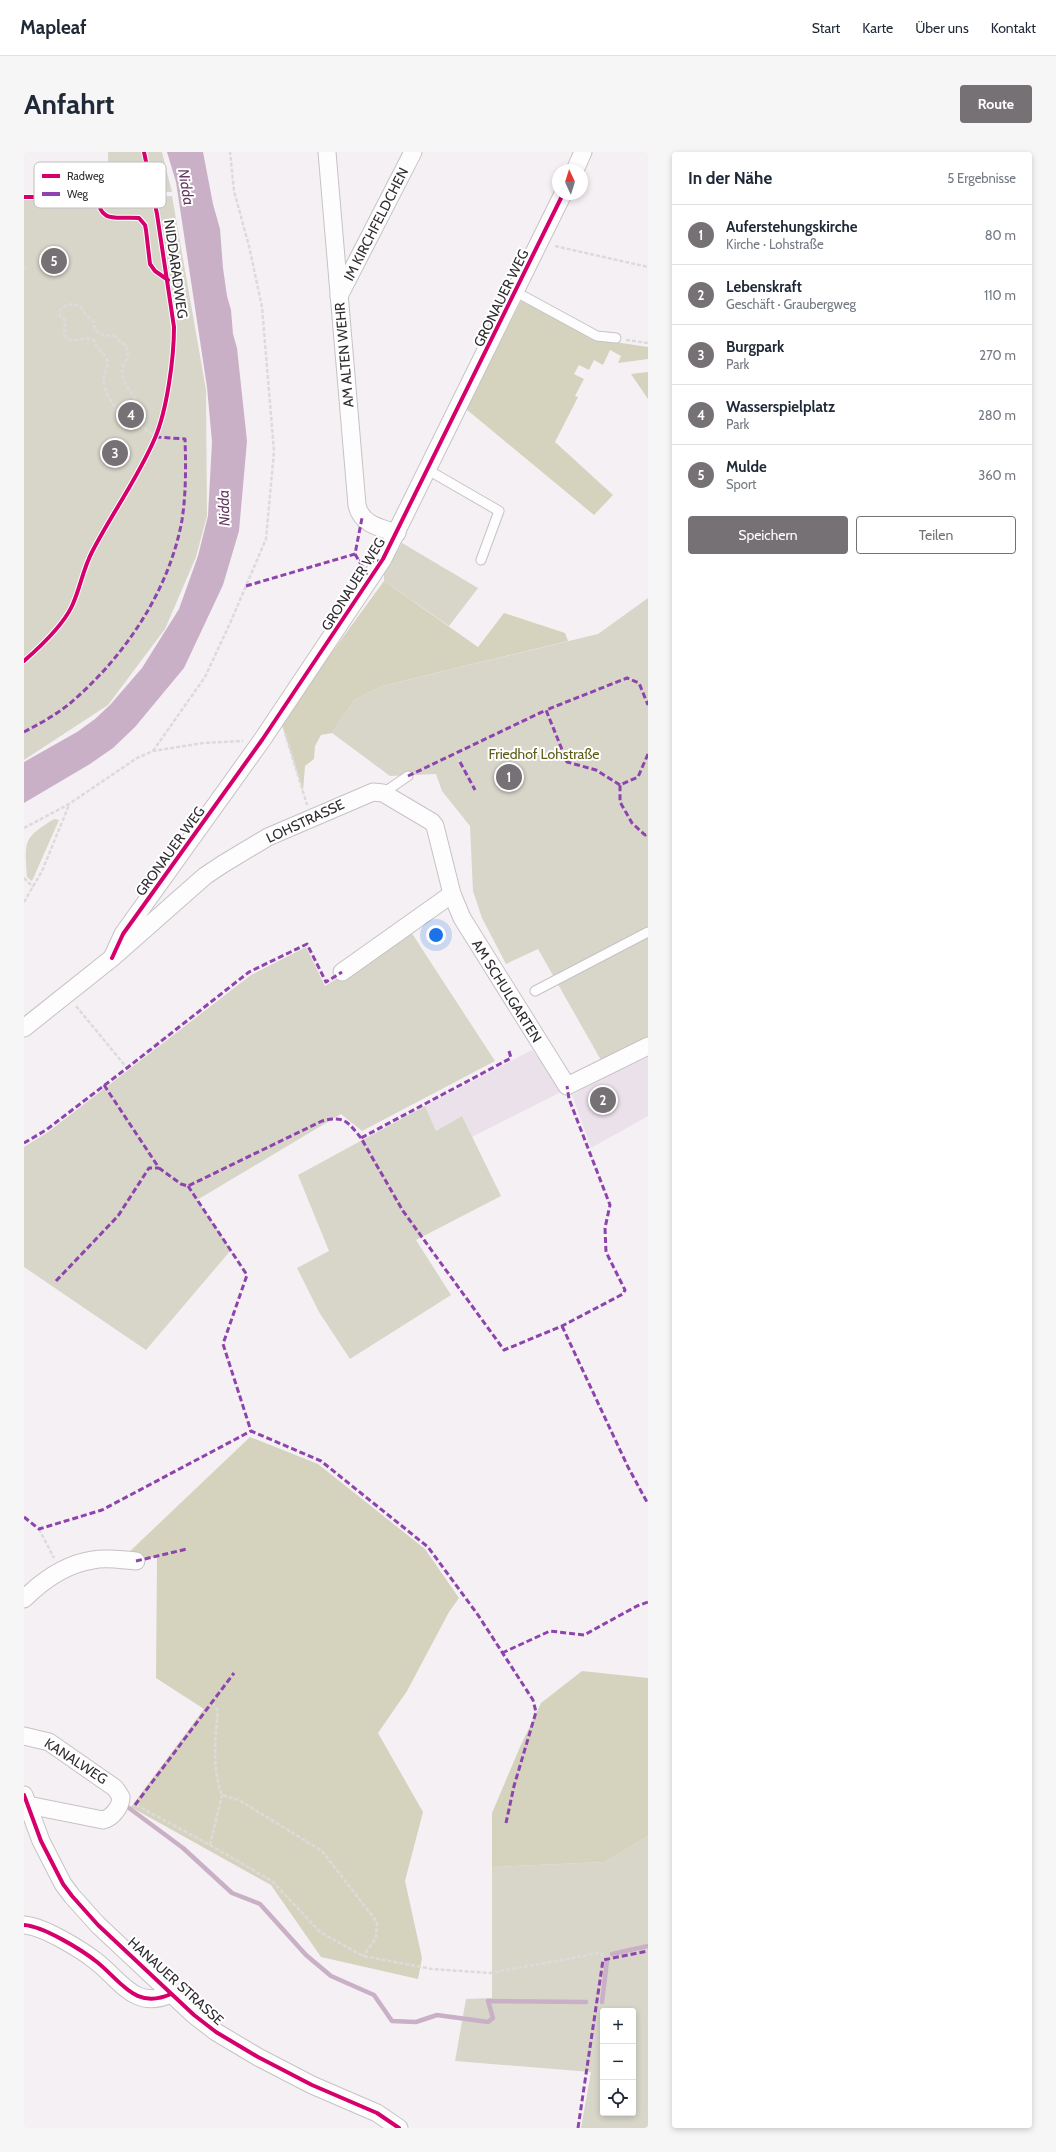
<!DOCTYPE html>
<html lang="de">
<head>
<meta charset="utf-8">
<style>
	:root { --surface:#fff; --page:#f6f6f7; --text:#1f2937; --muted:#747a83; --line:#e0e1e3; --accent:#757175 }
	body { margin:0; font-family:Cabin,sans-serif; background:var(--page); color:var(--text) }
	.controls { position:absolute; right:12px; bottom:12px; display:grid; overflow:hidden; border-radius:4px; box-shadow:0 2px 6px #0003 }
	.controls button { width:36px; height:36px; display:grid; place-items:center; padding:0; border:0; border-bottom:1px solid var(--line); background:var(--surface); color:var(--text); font:20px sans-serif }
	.compass { position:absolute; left:528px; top:12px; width:36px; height:36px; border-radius:50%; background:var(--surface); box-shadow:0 2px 6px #0003; rotate:356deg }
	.you { position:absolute; left:412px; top:783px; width:14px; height:14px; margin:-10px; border:3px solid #fff; border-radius:50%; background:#1a73e8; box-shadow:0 0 0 6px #1a73e833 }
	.badge { display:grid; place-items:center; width:26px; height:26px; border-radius:50%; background:var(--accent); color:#fff; font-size:13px; font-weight:700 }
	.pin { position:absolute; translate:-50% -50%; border:2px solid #fff; box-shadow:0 1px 4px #0006 }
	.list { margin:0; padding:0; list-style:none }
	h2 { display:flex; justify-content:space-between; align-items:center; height:52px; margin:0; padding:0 16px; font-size:17px }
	h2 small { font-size:13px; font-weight:400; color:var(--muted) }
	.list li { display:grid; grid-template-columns:26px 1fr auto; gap:12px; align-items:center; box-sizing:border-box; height:60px; padding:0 16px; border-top:1px solid var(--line) }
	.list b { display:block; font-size:15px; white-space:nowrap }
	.list p { margin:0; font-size:13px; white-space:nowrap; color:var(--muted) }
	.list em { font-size:13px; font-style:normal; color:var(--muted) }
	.actions { display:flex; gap:8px; padding:12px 16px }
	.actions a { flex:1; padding:9px 0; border:1px solid var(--accent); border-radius:4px; text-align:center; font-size:14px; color:var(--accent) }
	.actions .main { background:var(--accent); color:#fff }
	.icon { flex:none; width:22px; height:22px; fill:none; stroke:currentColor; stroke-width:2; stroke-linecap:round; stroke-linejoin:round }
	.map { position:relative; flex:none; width:624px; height:1976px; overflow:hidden; border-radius:4px }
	header { display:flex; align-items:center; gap:24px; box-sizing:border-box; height:56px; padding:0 20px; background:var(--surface); border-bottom:1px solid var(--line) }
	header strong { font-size:19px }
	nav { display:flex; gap:22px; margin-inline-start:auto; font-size:14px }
	.intro { display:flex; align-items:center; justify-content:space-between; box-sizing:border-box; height:96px; padding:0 24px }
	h1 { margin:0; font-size:28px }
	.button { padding:10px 18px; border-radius:4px; background:var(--accent); color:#fff; font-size:14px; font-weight:700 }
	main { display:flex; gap:24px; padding:0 24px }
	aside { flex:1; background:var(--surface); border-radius:4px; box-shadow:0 2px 6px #0003 }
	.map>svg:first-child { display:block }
</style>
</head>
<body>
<header>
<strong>Mapleaf</strong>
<nav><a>Start</a><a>Karte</a><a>Über uns</a><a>Kontakt</a></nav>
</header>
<div class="intro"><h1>Anfahrt</h1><a class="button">Route</a></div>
<main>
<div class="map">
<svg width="624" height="1976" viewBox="0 0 624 1976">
	<rect width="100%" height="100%" fill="#f5f0f4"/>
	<g fill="#ebe1ea">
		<polygon points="508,898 539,939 448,985 438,964 412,979 401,954"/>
		<polygon points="624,902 624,964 567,996 548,943"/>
	</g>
	<g fill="#d7d6c9" fill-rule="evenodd">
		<polygon points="84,0 138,0 148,40 85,41"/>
		<polygon points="148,44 182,238 183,364 172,405 141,477 84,553 0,608 0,48"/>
		<polygon points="378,391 454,436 425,474 360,429 360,422"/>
		<polygon points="624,446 624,888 578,910 514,797 482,812 458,766 449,739 446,674 418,639 412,622 366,624 308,581 330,548 358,534 574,482"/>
		<path d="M30,667L35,668L8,729L3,725C0,687 0,686 30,667Z"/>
		<polygon points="387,780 471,909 338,979 317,962 173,1048 207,1098 122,1198 0,1115 0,995 24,980 227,823 282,795 301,834"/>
		<polygon points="401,954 412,979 438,964 477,1044 392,1088 427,1143 326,1207 295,1160 273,1116 305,1099 274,1023"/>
		<path d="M624,1684V1976H557L567,1920L431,1909L442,1847L468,1846V1715L581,1710ZM579,1859H609V1961H579Z"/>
	</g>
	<g fill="#d5d3bd">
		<polygon points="498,147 571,187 624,195 624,207 594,211 597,204 586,198 579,213 570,208 565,218 555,213 550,222 560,227 551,244 554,245 531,290 589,343 570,363 442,257"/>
		<polygon points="624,220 624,247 607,222"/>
		<polygon points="360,429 454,495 480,461 541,481 544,489 358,534 330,548 308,581 297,583 291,594 290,607 281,614 279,639 257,570"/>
		<polygon points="226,1285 294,1312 401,1397 435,1446 425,1460 383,1539 354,1581 399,1660 381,1729 398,1806 394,1827 297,1805 247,1733 107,1655 180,1557 132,1526 133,1406 102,1403"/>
		<polygon points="558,1519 624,1526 624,1684 581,1710 468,1715 468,1661 496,1595 517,1551"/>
	</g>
	<polygon fill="#cab0c6" points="143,0 179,0 189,52 196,77 199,116 203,144 207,158 209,182 213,196 223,289 215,379 199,433 160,516 111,575 89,596 66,612 0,651 0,610 53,580 71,567 86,553 118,516 155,457 174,404 184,364 188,290 183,235 152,30"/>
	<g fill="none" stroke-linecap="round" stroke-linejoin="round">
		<g stroke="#cab0c6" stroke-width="4.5">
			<polyline points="105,1656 159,1696 208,1741 236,1752 282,1803 307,1824 350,1843 368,1869 392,1870 413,1863 464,1870 469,1866 464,1849 562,1850"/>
			<polyline points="588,1802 624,1794"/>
			<polyline points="578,1850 583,1809"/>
		</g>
		<defs>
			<g id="service">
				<polyline points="492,140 573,184 592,186"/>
				<polyline points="404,318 475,359 457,408"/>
				<polyline points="359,641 384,624"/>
				<polyline points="511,839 624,780"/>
			</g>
			<g id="minor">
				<path d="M303,0L333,353C337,373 357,376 373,381"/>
				<polyline points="551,18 559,0"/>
				<polyline points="315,144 389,0"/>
				<polyline points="88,806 99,782 238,588 359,407 539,42"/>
				<polyline points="318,820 428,742"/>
				<polyline points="0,876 88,806 181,724 199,712 244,685 349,640 359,641 408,670 411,674 428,742 438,766 543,934 624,894"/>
				<path d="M0,1447C19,1428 42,1412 69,1408C82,1405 98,1408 112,1409"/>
				<path d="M0,1584L25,1590L91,1636L97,1645C97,1655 88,1666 79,1668L4,1653"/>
				<polyline points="0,1643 17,1689 39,1732 48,1744 74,1773 170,1863 192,1880 234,1905 288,1933 353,1961 375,1976"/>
				<path d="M0,1773C19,1774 58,1798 73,1810C98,1830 111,1858 147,1842"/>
			</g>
		</defs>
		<use href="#service" stroke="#c6c2c5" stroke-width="11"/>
		<use href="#minor" stroke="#c6c2c5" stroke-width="19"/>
		<g stroke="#dcdbdb" stroke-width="2.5" stroke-dasharray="4 2" stroke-linecap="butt">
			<polyline points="531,94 624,115"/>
			<polyline points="0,116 3,116"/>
			<polyline points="602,188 624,191"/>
			<path d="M96,263L105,260L112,250C105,232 90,227 104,205L103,195L90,184L79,183L71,178L70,170L62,163L57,155C50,150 41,152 35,159L36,164L41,168L40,179L43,187C53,190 61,184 70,188C72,197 80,200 83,208C86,215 80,220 80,226C78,239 90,252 96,263L110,269L132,285"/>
			<polyline points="261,581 283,653"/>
			<polyline points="129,599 181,525 207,469 242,387 250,299 238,155 225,94 210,39 206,0"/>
			<polyline points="431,601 436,610"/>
			<polyline points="0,676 45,652 113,606 129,599 179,591 219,589"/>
			<polyline points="0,726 9,735"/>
			<polyline points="0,750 18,719 45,653"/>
			<polyline points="52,854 103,916"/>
			<polyline points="15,1377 30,1406"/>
			<path d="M188,1551L194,1559C191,1586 188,1617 198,1643L215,1648L298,1699L353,1770L352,1786L339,1804"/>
			<polyline points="112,1653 186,1693 248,1729 296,1780 339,1804 408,1817 466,1821 575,1801 578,1802 579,1808"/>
			<polyline points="186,1693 198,1643"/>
		</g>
		<use href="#service" stroke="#fefdfd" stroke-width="9"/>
		<use href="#minor" stroke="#fefdfd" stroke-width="17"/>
		<g stroke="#8e44ad" stroke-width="3" stroke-dasharray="6 3" stroke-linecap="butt">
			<polyline points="331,402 346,428"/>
			<polyline points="335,409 358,409"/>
			<polyline points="222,434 331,402 338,366"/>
			<path d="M0,580C15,572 30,564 44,553C99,507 145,440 158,368C162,342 162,314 161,287L132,285"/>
			<polyline points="624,602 614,625 596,633 596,650 608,671 621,683 624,682"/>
			<polyline points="436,610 451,638"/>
			<polyline points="384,624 522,558"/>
			<polyline points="596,633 572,618 543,610 522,558 603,526 615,531 624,553"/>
			<polyline points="485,899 487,906 337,986 379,1059 480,1198 538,1174 599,1142 601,1138 582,1100 581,1076 586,1053 545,947 543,934"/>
			<path d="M80,933L135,1016L157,1032L164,1034L298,969C320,963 324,970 337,986"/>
			<polyline points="0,991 22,978 103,916 225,820 283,792 302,830 318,820"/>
			<polyline points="164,1034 223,1123 199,1192 227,1279 297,1309 404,1395 454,1463 509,1548 512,1560 490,1634 482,1671"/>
			<polyline points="32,1129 94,1064 125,1016 135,1016"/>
			<polyline points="538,1174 604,1315 624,1352"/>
			<polyline points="0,1365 15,1377 78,1358 227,1279"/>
			<polyline points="112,1409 163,1397"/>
			<polyline points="478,1501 526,1479 560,1483 613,1454 624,1450"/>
			<polyline points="111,1653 210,1521"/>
			<polyline points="554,1976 579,1808 624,1799"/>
		</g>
		<defs>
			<g id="cycleway">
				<path d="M0,45H74C75,73 95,64 115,66L121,73L122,78L126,112L131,119L144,128"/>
				<path d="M0,509C16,495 39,473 48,454C56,437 59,417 68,400C88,361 114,326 131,286C143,258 150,206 150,175L133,62L120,0"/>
				<polyline points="88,806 99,782 238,588 359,407 539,42"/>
				<polyline points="0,1643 17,1689 39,1732 48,1744 74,1773 170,1863 192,1880 234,1905 288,1933 353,1961 375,1976"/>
				<path d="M0,1773C19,1774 58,1798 73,1810C98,1830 111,1858 147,1842"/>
			</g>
		</defs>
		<use href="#cycleway" stroke="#fff" stroke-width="6"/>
		<use href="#cycleway" stroke="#d6006c" stroke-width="4"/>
	</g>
	<g text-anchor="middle" stroke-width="4" stroke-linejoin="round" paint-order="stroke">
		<g font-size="14" fill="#302d30" stroke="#fff">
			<text transform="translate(352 72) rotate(-63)" y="5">IM KIRCHFELDCHEN</text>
			<text transform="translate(152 117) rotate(82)" y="5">NIDDARADWEG</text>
			<text transform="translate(477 146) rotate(-64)" y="5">GRONAUER WEG</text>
			<text transform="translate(320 203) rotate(-95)" y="5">AM ALTEN WEHR</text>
			<text transform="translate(329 432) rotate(-58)" y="5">GRONAUER WEG</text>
			<text transform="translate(281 669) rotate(-25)" y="5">LOHSTRASSE</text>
			<text transform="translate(146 699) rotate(-54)" y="5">GRONAUER WEG</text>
			<text transform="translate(483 839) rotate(58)" y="5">AM SCHULGARTEN</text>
			<text transform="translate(52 1609) rotate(33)" y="5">KANALWEG</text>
			<text transform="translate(152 1829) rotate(42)" y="5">HANAUER STRASSE</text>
		</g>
		<g font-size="14" fill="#5a5b15" stroke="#fff">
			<text x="520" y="607">Friedhof Lohstraße</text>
		</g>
		<g font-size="15" font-style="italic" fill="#663862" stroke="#fff">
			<text transform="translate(162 35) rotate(80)" y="5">Nidda</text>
			<text transform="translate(200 356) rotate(-92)" y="5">Nidda</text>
		</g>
	</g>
	<rect x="10" y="10" width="132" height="46" rx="6" fill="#fff" stroke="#c1c0c1" stroke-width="1"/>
	<rect x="18" y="22" width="18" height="4" fill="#d6006c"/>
	<rect x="18" y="40" width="18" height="4" fill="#8e44ad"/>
	<g font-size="11" fill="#302d30">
		<text x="43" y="28">Radweg</text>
		<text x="43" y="46">Weg</text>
	</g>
</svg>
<div class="controls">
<button>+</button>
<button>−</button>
<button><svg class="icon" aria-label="locate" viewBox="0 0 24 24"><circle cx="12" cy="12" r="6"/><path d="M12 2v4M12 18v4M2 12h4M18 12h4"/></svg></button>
</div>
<svg class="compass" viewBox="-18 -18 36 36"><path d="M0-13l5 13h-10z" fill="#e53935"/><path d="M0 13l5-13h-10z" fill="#747a83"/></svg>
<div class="you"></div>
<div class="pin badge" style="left:485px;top:625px">1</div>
<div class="pin badge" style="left:579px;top:948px">2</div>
<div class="pin badge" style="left:91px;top:301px">3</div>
<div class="pin badge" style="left:107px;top:263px">4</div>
<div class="pin badge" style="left:30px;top:109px">5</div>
</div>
<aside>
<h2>In der Nähe<small>5 Ergebnisse</small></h2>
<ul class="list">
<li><span class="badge">1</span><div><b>Auferstehungskirche</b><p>Kirche · Lohstraße</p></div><em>80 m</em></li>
<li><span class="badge">2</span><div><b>Lebenskraft</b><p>Geschäft · Graubergweg</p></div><em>110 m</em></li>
<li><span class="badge">3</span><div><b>Burgpark</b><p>Park</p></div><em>270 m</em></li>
<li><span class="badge">4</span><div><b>Wasserspielplatz</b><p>Park</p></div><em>280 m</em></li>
<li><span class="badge">5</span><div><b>Mulde</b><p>Sport</p></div><em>360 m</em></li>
</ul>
<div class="actions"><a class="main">Speichern</a><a>Teilen</a></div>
</aside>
</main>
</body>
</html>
